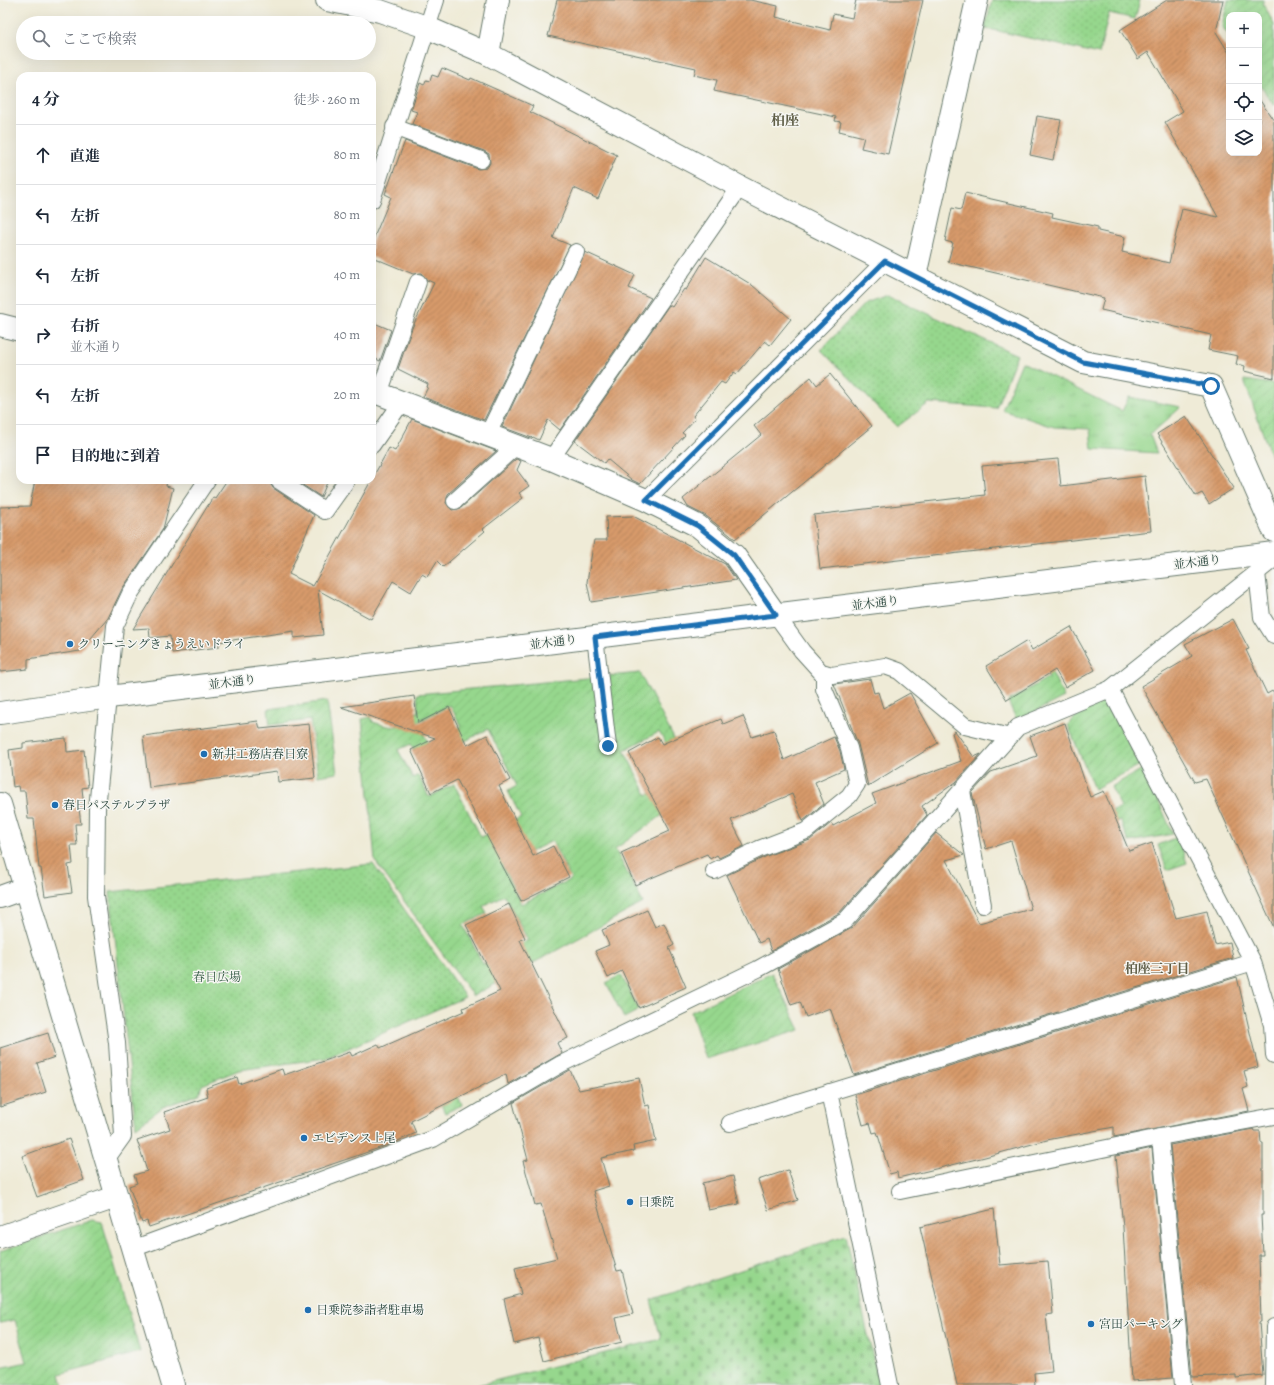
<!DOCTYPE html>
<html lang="ja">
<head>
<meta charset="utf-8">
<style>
	:root { --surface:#fff; --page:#f2f2f3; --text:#1f2937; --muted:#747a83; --line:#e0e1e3 }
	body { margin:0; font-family:Alegreya,"Noto Serif JP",serif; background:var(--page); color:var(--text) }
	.controls { position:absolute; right:12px; top:12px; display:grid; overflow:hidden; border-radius:8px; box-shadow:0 4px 16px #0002 }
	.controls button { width:36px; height:36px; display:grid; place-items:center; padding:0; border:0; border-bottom:1px solid var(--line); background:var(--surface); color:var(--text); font:20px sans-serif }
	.stop { position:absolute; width:12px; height:12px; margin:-9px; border:3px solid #1f6fb2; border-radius:50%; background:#fff }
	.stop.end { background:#1f6fb2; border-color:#fff; box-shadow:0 1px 4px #0008 }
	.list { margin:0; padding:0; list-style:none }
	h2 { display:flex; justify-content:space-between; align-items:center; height:52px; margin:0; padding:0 16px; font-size:17px }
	h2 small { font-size:13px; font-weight:400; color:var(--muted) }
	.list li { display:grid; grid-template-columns:26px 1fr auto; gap:12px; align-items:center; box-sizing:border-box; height:60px; padding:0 16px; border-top:1px solid var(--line) }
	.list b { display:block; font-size:15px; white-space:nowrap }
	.list p { margin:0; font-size:13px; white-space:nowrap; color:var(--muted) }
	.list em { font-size:13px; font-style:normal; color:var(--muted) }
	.icon { flex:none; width:22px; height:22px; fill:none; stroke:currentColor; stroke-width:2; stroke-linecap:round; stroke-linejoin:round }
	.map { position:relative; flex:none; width:1274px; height:1385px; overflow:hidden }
	.search { position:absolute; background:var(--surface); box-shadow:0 4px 16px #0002; left:16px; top:16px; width:360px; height:44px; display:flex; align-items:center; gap:10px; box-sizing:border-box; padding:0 14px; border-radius:22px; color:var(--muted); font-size:15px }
	.panel { position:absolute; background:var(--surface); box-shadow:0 4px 16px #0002; left:16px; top:72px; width:360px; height:412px; border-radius:12px }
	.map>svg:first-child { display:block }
</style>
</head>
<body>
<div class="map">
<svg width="1274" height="1385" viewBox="0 0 1274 1385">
	<defs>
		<pattern id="grass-tufts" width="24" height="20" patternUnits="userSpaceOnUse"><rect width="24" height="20" fill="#96d78d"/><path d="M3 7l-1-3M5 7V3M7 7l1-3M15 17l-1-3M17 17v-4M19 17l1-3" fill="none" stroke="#81b97a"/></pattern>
		<pattern id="cemetery-stones" width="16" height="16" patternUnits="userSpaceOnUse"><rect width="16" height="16" fill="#96d78d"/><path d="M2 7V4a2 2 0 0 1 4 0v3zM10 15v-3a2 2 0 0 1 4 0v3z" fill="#81b97a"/></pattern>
		<pattern id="park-dots" width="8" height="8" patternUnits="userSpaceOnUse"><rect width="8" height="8" fill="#96d78d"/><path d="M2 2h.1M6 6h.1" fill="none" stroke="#81b97a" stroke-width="1.8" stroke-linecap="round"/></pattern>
		<pattern id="garden-furrows" width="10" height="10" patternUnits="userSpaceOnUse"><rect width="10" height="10" fill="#96d78d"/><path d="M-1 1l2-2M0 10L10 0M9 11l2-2" fill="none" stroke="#81b97a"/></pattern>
		<pattern id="building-hatch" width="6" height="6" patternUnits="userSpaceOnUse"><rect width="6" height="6" fill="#d79a6b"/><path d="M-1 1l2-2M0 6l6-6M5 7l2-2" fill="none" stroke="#ae7f59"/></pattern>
	</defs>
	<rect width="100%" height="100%" fill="#f6f6f2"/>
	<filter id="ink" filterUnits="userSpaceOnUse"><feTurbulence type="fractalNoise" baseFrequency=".025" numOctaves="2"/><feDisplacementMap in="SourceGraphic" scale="8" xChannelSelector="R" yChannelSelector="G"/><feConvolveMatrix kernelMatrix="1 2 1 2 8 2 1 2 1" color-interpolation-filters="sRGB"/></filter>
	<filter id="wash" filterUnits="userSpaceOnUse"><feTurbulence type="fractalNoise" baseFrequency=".012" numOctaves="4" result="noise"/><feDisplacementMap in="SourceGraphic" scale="16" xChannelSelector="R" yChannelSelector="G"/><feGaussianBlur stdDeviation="0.9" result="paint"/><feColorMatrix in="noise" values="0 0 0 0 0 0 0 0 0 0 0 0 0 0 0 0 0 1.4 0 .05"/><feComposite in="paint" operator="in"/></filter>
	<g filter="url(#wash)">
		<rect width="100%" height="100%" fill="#efebd7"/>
		<polygon fill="url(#grass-tufts)" stroke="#5a8a60" points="1022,362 1122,411 1129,397 1181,407 1150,435 1157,453 1092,449 1090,429 1054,427 1002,410"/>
		<polygon fill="url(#cemetery-stones)" stroke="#5a8a60" points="846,1235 879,1385 478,1385 661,1339 651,1300"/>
		<g fill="url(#park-dots)" stroke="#5a8a60">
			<polygon points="992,0 1140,0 1135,19 1109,13 1099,54 985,28"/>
			<polygon points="888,295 1017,355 996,408 929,403 897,427 821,350 865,303"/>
			<polygon points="373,864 465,997 326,1058 239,1070 202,1085 199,1094 163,1107 136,1127 110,892"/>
		</g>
		<g fill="url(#garden-furrows)" stroke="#5a8a60" fill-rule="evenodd">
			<polygon points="1228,0 1263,0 1263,3 1274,25 1274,106 1259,83 1259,15 1229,15 1229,36 1222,26"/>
			<polygon points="1244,380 1274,384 1274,465"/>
			<polygon points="1049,666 1064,697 1017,721 1008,701 1049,677 1045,670"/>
			<path d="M640,673L698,785L664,814L615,849L643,903L473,996L375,861L362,719L371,717L373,722C399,730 397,728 418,712L417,694ZM450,705L461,726L437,739L444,752L488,729L517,786L508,791L521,817L481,837L454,784L429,797L418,775L413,778L398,750L411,744L414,750L428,742L417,722ZM659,732L686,775L647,795L624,750ZM552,841L571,879L521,904L502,866ZM504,895L528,940L483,964L463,925L487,913L483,906Z"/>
			<polygon points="327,701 337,773 318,776 310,720 270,725 268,709"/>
			<polygon points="1095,701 1108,703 1140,765 1094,789 1068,725 1084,708"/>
			<polygon points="1144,768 1173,834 1129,842 1120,821 1111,824 1108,813 1121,807 1111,787"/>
			<polygon points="1178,837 1187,863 1167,870 1158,845"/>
			<polygon points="772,973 800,1030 706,1059 691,1012"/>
			<polygon points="621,975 639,1010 624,1018 606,983"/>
			<polygon points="423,1067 453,1085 462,1105 445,1113"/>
			<polygon points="92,1220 102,1222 140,1352 60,1374 63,1385 0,1385 0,1368 27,1362 15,1320 0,1323 0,1251"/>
		</g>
		<g id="blocks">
			<g fill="url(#building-hatch)">
				<polygon points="557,0 750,0 778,6 776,17 830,30 833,14 852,18 856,0 923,0 888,154 861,148 864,137 839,131 841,122 835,121 836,117 714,91 717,80 694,75 696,68 548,36"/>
				<polygon points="1167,0 1223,0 1216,32 1229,53 1229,153 1259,153 1259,99 1274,121 1274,378 1244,371 1245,366 1236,364 1238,356 1208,350 1211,335 1101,310 1104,298 948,262 953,243 945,241 952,208 961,210 965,193 1053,213 1052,217 1098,227 1098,231 1125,237 1122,252 1169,263 1182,209 1218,217 1165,122 1183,111 1148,52 1138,59 1120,30"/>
				<polygon points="442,68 470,80 471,78 533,106 530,112 617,155 598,199 574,188 553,238 570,245 484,420 423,397 428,387 427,387 428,384 398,369 412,328 434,283 427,280 421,273 413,274 372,257 372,242 391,197 385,194 405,141 478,169 487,168 490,163 489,154 484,151 412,124 417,112 411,110 420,83 424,85 426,80 430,81 432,75 438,77"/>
				<polygon points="1037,116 1061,120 1053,160 1030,155"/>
				<polygon points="585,252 635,275 629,288 651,298 560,430 548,420 539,440 533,437 532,438 502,427"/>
				<polygon points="706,257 752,285 791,319 770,345 765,341 737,374 734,372 725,384 721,382 693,416 695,419 682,433 685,435 640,484 632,480 607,459 604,463 575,441 669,305 672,307 684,289 686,290"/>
				<polygon points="372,322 391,330 380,361 372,357"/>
				<polygon points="830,374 872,426 735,539 706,516 688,507 683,499 761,435 754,426 811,377 817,385"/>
				<polygon points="1186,416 1234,488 1209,504 1202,493 1196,496 1157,434"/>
				<polygon points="412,419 496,451 448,494 446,503 452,510 461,508 516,459 521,461 517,470 529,486 519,493 523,498 483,529 485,531 443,567 437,561 427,577 422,574 411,592 393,581 371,619 318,590 323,635 294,638 294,631 219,642 219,647 172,653 170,636 150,638 149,628 133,629 213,497 215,498 227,480 269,480 273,488 314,515 289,574 313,586 389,448 395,451"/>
				<polygon points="1058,459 1061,486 1145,476 1151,531 820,569 814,515 985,495 982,466"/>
				<polygon points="35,480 167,480 166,486 173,488 163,529 122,589 108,618 80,651 28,659 28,669 0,672 0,507 30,506"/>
				<polygon points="295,480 328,480 321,497"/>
				<polygon points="633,516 725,564 736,580 591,602 587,582 594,540 607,540 606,517"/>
				<polygon points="1233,619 1249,649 1246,650 1267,694 1274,690 1274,928 1206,779 1195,782 1141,686 1192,656 1185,644"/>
				<polygon points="1071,627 1095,670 1065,687 1055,670 1007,700 986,666 1027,641 1032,650"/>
				<polygon points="870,679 874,693 878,692 883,708 910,693 938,743 868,786 858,744 834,684"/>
				<polygon points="414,696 418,723 449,707 467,745 487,735 510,780 499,786 533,856 553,846 569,877 521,901 457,780 431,793 411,750 435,738 341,707"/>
				<polygon points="743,716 752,737 774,730 784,760 834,737 840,751 844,769 815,782 824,804 803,821 792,794 731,820 744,846 719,858 717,855 710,859 707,854 635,885 621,853 670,831 629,753 658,737 662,744 721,719 723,724"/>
				<polygon points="258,721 260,729 309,724 315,778 278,782 277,771 149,788 143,736"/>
				<polygon points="1065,723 1090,797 1104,791 1129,851 1152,843 1176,918 1207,911 1215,945 1230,942 1233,958 854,1075 830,1008 806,1017 800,1002 791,1005 778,969 852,928 936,833 964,855 946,860 979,923 1031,909 1011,841 986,849 972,793 991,772 1037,756 1030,736"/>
				<polygon points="955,731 974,757 981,754 956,782 922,806 927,815 839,913 771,951 767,939 759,943 727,875 769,855 810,840 831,823 833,826 876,803 872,794 961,761 952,733"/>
				<polygon points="66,738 67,752 84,750 88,787 82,788 84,808 79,809 81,824 75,824 77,845 71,845 73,864 68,865 72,892 45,896 41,868 39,868 34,819 28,819 25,791 19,791 18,786 13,787 9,750 23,748 23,743"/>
				<polygon points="509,904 525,938 520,940 568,1038 557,1043 562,1053 508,1084 506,1074 411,1121 416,1133 391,1144 149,1227 147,1221 142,1223 129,1186 137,1183 134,1175 147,1171 137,1140 170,1129 164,1112 208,1097 206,1088 237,1077 239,1084 282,1069 284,1075 350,1052 352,1056 378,1044 380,1048 464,1011 463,1008 500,991 466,925"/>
				<polygon points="647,910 655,927 664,923 674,945 669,948 686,987 639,1008 622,971 608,978 595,951 609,945 602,930"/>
				<polygon points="1237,977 1258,1067 1244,1071 1248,1087 1243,1089 1249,1111 1114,1137 1114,1127 1047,1140 985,1157 898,1178 897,1172 890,1174 877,1132 873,1133 870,1123 863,1125 855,1095"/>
				<polygon points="48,1033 55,1057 37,1063 46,1092 0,1107 0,1048"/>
				<polygon points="570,1070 579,1090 639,1078 645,1106 649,1105 656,1141 633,1146 634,1151 601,1158 609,1186 593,1191 617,1271 622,1270 633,1314 616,1318 622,1342 544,1361 538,1338 514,1344 504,1299 521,1294 515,1268 557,1258 541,1204 535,1205 523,1161 528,1160 513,1103"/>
				<polygon points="1253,1129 1254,1131 1260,1131 1261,1143 1263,1143 1263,1215 1261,1215 1263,1255 1259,1255 1261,1322 1259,1322 1263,1375 1236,1378 1236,1375 1192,1377 1170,1145"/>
				<polygon points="69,1139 84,1180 37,1197 22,1156"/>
				<polygon points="1152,1148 1173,1378 1132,1381 1123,1227 1116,1156"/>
				<polygon points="788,1170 798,1200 768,1210 758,1180"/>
				<polygon points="733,1176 739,1204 708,1210 702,1183"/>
				<polygon points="994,1209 1000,1265 1048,1261 1053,1314 1046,1315 1052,1371 1034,1373 1035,1385 957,1385 920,1227"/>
			</g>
		</g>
	</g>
	<g filter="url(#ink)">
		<use href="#blocks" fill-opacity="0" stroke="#687a6d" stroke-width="1"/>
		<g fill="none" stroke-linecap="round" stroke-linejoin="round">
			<defs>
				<g id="service">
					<polyline points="394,127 481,160"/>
					<polyline points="372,200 436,0"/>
					<polyline points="379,394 418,282"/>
					<polyline points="487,436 576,252"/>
					<polyline points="372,445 397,409 399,402"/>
					<polyline points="551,459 740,187"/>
					<polyline points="278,480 325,511 347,480"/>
					<polyline points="646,500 885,261"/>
					<polyline points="455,501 516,446"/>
					<polyline points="1257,573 1262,617 1274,636"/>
					<polyline points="776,615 802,651 821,672 832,675 885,666 899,671 965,726 1010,737"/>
					<polyline points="595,637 608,746"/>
					<polyline points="1110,689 1253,962 1272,1025 1274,1055"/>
					<polyline points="962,791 983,905"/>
					<polyline points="714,871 759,849 806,831 849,796 857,784 849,748 824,689 824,673"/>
					<polyline points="829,1092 890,1385"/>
					<polyline points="730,1123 1253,962"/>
					<polyline points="1160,1137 1183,1385"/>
					<polyline points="105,1161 123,1136 117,1043 96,896 97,809 115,626 130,594 207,480"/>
					<polyline points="900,1191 1160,1137 1274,1116"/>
					<polyline points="132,1249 433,1139 561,1064 758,969 845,921 1018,727 1110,689 1274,559"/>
					<polyline points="1273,1385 1274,1327"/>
				</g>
				<g id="minor">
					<polyline points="327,0 380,11 426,27 488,54 740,187 1083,362 1211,386 1274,531"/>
					<polyline points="488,54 498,0"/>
					<polyline points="915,276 977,0"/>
					<polyline points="0,325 20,330"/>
					<polyline points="372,391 551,459 646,500 698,526 734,555 776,615"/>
					<polyline points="0,804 173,1385"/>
					<polyline points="0,897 25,888"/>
					<polyline points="0,1237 116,1197"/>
				</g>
				<polyline id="tertiary" points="0,713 109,697 1274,553"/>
			</defs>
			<use href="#service" stroke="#687a6d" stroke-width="18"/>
			<use href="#minor" stroke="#687a6d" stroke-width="24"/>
			<use href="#tertiary" stroke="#687a6d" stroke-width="24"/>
			<use href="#service" stroke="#fff" stroke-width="16"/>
			<use href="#minor" stroke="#fff" stroke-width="22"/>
			<use href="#tertiary" stroke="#fff" stroke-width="22"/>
		</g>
	</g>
	<g fill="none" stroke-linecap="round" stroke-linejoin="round" filter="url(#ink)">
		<polyline stroke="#1f6fb2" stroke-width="5" points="608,746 595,637 776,615 734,555 698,526 646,500 885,261 1083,362 1211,386"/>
	</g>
	<g fill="#1f6fb2" stroke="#f6f6f2" stroke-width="1.5">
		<circle cx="70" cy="644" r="4"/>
		<circle cx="204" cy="754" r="4"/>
		<circle cx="55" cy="805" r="4"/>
		<circle cx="304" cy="1138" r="4"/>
		<circle cx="630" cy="1202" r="4"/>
		<circle cx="308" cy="1310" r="4"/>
		<circle cx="1091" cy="1324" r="4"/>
	</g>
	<g text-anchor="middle" stroke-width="3" stroke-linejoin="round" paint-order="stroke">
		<g font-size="12" fill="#1f3d34" stroke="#f6f6f2">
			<text transform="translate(1197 562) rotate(-7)" y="4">並木通り</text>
			<text transform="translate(875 603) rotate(-7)" y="4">並木通り</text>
			<text transform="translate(553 642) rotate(-7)" y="4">並木通り</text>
			<text transform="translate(232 682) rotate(-7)" y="4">並木通り</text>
		</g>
		<g font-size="12" fill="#1f3d34" stroke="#f6f6f2" text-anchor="start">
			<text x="78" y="648">クリーニングきょうえいドライ</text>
			<text x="212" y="758">新井工務店春日寮</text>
			<text x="63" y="809">春日パステルプラザ</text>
			<text x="312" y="1142">エビデンス上尾</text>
			<text x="638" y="1206">日乗院</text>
			<text x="316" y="1314">日乗院参詣者駐車場</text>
			<text x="1099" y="1328">宮田パーキング</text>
		</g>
		<g font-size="12" fill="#375c46" stroke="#f6f6f2">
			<text x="217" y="981">春日広場</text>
		</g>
		<g font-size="13" font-weight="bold" fill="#5f5e47" stroke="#f6f6f2">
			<text x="1157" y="973">柏座三丁目</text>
		</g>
		<g font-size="14" font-weight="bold" fill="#5f5e47" stroke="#f6f6f2">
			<text x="785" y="125">柏座</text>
		</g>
	</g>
</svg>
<div class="controls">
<button>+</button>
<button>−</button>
<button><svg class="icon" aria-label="locate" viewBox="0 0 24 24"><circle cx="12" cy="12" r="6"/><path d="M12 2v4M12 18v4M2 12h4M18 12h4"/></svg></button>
<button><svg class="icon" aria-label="layers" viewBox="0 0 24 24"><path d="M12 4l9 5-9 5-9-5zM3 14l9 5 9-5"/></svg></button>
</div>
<div class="stop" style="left:1211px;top:386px"></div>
<div class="stop end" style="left:608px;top:746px"></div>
<div class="search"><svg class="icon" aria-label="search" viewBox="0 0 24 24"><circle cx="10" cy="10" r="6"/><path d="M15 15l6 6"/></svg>ここで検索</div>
<section class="panel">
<h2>4 分<small>徒歩 · 260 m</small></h2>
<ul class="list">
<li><svg class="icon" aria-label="ahead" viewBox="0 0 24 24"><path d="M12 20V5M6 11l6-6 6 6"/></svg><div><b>直進</b></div><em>80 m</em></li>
<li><svg class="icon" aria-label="left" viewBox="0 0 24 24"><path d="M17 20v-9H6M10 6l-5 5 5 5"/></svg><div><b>左折</b></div><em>80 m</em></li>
<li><svg class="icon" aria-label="left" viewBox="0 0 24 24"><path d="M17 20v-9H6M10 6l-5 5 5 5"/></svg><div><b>左折</b></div><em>40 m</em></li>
<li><svg class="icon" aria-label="right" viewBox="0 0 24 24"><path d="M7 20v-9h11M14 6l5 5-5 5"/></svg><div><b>右折</b><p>並木通り</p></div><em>40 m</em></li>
<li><svg class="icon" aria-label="left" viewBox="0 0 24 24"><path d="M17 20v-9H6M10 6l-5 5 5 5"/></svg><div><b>左折</b></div><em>20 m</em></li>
<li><svg class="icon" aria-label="arrive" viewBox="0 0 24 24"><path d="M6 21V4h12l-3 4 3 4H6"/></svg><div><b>目的地に到着</b></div></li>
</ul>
</section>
</div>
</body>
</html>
